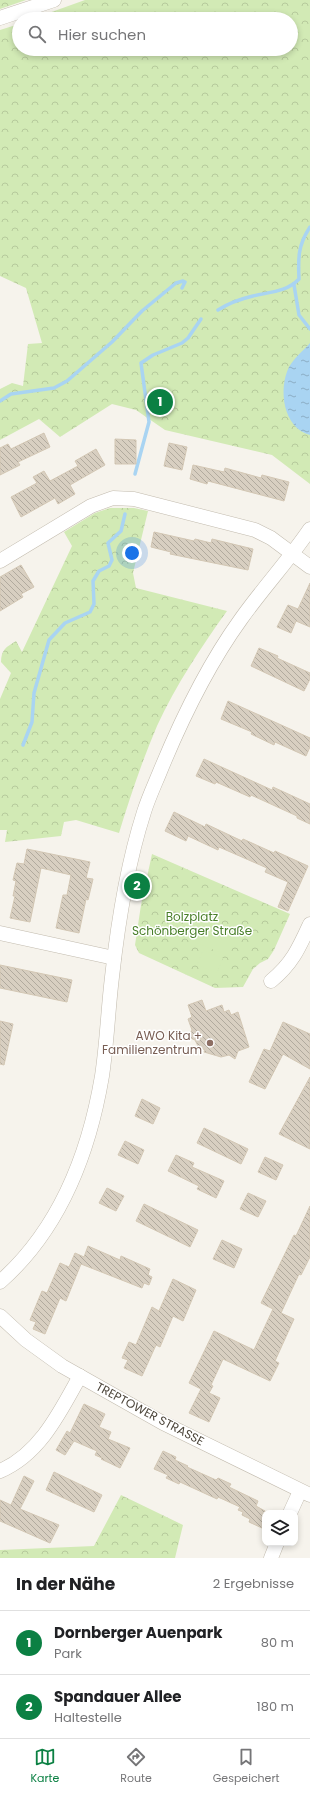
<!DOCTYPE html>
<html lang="de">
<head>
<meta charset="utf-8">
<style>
	:root { --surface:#fff; --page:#f2f2f2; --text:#202124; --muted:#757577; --line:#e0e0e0; --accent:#0b8043 }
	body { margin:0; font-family:Poppins,sans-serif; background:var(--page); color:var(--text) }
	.controls { position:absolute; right:12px; bottom:12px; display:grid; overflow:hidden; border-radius:8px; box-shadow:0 2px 6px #0003 }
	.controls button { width:36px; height:36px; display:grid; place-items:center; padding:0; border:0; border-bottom:1px solid var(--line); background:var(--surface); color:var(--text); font:20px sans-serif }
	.you { position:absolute; left:132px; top:553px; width:14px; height:14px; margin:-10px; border:3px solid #fff; border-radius:50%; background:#1a73e8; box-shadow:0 0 0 6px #1a73e833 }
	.badge { display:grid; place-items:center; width:26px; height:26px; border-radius:50%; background:var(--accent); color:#fff; font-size:13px; font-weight:700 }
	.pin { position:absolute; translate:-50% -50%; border:2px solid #fff; box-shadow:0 1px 4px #0006 }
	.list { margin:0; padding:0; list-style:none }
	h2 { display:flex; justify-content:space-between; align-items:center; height:52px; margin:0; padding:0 16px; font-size:17px }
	h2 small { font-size:13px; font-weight:400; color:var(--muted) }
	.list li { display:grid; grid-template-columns:26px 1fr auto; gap:12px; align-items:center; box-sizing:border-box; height:64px; padding:0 16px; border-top:1px solid var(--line) }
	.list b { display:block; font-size:15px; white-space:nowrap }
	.list p { margin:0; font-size:13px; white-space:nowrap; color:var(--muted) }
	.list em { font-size:13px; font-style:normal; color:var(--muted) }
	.icon { flex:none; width:22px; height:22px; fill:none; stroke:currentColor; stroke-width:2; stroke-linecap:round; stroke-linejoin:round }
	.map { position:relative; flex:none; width:310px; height:1558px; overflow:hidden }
	.search { position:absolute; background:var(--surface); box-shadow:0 2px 6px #0003; left:12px; right:12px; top:12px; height:44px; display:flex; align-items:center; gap:10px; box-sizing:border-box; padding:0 14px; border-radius:22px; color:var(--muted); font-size:15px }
	.sheet { height:180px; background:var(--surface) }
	nav { display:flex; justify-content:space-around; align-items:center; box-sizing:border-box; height:56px; border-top:1px solid var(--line); background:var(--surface); font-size:11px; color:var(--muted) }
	nav a { display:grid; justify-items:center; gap:2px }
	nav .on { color:var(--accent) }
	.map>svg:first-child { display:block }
</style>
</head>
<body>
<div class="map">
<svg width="310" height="1558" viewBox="0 0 310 1558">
	<defs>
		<pattern id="forest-crowns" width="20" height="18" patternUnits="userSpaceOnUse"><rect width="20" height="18" fill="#d2eab5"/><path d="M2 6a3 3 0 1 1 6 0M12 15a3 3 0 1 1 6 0" fill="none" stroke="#b6ca9c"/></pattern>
		<pattern id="water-ripples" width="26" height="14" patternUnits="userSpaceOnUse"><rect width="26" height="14" fill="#a9d4f2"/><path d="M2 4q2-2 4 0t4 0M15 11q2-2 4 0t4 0" fill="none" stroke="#8caec5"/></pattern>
		<pattern id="building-back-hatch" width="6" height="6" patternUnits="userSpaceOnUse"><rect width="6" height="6" fill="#d8cfc1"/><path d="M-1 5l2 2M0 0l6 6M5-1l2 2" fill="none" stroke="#b1aa9e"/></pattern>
	</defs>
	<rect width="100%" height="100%" fill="#f6f3ec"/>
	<g fill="url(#forest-crowns)">
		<polygon points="0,0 26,0 0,9"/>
		<polygon points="85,0 310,0 310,484 272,455 165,430 136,410 112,404 60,437 39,419 0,440 0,389 12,383 23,386 28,344 42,343 26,288 0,276 0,30 19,24 19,49 291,49 291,19 32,19"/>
		<path d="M110,508H134L148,511L133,573L136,588L227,611C201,647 176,685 157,726C142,761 130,797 119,833L76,820L64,822L61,836L5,842L7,830H0V699L11,673L1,662C1,650 6,647 16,641L22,652L72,546L64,532L95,513Z"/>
		<polygon points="152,854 290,914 274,950 268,959 260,963 253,969 243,987 215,988 139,953 135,945 141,905"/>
		<polygon points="121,1495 183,1525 175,1558 0,1558 0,1550 94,1546"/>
	</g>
	<g fill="#d2eab5">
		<polygon points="189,911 239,931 229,956 179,936"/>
		<polygon points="203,950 223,958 217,973 197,965"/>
	</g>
	<path fill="url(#water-ripples)" d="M310,343V435C283,428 278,389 289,367C294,358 304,350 310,343Z"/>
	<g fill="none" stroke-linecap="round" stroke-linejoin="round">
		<g stroke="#a9d4f2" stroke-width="3.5">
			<polyline points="294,285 299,315 310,329"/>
			<path d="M218,310C229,303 240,299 253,296C269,292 287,292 299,279C298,258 298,245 310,227"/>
			<polyline points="0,401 11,394 54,388 67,381 112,342 142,311 176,283 183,281 185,282 182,288"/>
			<polyline points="135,474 149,422 141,363 153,355 182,343 188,338 201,319"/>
			<polyline points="23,745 32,722 34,693 49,640 65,623 90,612 94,604 93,581 99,571 109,566 112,560 108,543 121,531 125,514"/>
		</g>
	</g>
	<g fill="url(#building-back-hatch)" stroke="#d3c7b4">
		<polygon points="44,433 50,447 18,462 20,465 0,475 0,448 8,444 11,449"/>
		<polygon points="115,439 136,440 136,464 115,464"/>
		<polygon points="169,443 187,447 182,470 164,466"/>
		<polygon points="96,449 105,465 70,485 75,494 58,504 55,498 21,517 11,497 37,483 33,477 44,471 50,481 78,466 75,461"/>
		<polygon points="193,465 224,472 225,468 261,478 262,475 289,482 284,501 208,481 207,484 190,479"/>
		<polygon points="154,532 194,541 195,539 211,543 212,539 253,549 248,570 170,554 171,552 151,547"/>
		<polygon points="21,565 34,587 21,594 23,597 0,611 0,577"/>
		<polygon points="310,583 310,627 296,621 291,633 277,627 288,605 298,609"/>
		<polygon points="259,648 278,656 277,658 310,673 310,679 304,691 251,666"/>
		<polygon points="228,701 310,738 310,747 306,756 275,742 274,745 251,734 252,732 221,719"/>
		<polygon points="204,759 272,790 273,787 310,804 310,824 297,818 297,816 251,795 250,797 216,782 215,784 196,776"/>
		<polygon points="174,812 205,827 206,824 242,841 243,839 274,853 275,851 308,866 288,911 278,907 288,882 265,872 267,868 219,847 218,850 188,836 186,841 165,831"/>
		<polygon points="27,849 90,862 86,878 93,879 88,900 86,899 79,933 56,928 63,895 67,895 71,875 41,868 30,922 10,918 15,896 13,896 16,881 13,880 17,863 24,864"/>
		<polygon points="0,965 72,980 67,1002 0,988"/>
		<polygon points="202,1000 206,1011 222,1005 224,1012 229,1010 231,1015 238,1012 249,1047 238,1051 235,1059 229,1055 221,1057 204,1052 205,1050 198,1046 195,1040 188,1037 192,1030 188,1019 192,1017 188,1005"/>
		<polygon points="0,1021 13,1024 4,1065 0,1064"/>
		<polygon points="283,1022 310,1034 310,1069 283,1054 265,1089 249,1082 264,1049 270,1051"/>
		<polygon points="310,1077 310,1149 279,1134"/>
		<polygon points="142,1099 160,1108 153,1124 135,1116"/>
		<polygon points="204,1128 248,1149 241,1164 197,1143"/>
		<polygon points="125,1141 144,1150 138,1164 118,1155"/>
		<polygon points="176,1155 194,1163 192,1167 224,1181 216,1198 197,1189 199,1186 168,1171"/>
		<polygon points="265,1157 283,1165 276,1180 258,1172"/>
		<polygon points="107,1188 124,1196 116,1211 99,1203"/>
		<polygon points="248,1193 266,1201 258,1217 240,1209"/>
		<polygon points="144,1204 198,1230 190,1247 136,1221"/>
		<polygon points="310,1206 310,1257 301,1275 299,1274 281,1313 294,1319 275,1361 279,1363 270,1381 223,1359 211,1385 213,1386 209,1393 220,1398 209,1422 189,1413 201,1389 189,1383 214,1331 254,1350 273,1309 261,1303 294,1235 296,1236"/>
		<polygon points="222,1240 242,1249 234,1268 213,1259"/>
		<polygon points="88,1246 120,1260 121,1256 150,1269 148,1275 152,1277 149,1285 144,1283 142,1288 81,1264 66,1301 60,1298 45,1334 33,1329 36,1322 30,1320 42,1291 47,1293 60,1263 69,1267 75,1253 84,1257"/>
		<polygon points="173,1279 196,1290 183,1321 173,1316 160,1347 156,1345 142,1376 124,1368 128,1360 122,1358 129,1342 136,1345 152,1307 159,1311"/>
		<polygon points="84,1404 105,1414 99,1427 111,1432 108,1439 130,1448 120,1468 101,1459 102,1458 95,1455 97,1451 74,1441 65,1455 56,1450 67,1431 70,1433"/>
		<polygon points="163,1451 176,1457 175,1460 188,1466 187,1467 216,1480 218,1478 231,1484 229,1487 258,1501 256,1506 265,1511 265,1521 262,1528 249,1522 250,1519 242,1515 243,1512 238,1510 240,1507 218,1497 217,1499 180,1482 179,1484 166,1478 168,1475 154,1469"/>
		<polygon points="54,1472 102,1495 94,1512 46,1490"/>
		<polygon points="24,1476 34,1481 20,1509 59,1525 50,1543 0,1521 0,1500 11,1505"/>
	</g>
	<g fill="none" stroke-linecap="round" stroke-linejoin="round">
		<defs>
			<g id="street">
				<polyline points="0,18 54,0"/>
				<polyline points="0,561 91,506 113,498 134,499 255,530 271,538 310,567"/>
				<polyline points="0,933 114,958"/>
				<path d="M271,981C292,964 299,948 310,924"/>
				<path d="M0,1282C60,1229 89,1153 102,1076C107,1043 108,1010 112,977C118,922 127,865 144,812C148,799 154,786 159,774C181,720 207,666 241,619C263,588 289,560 310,529"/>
				<polyline points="0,1316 26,1340 62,1366 163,1423 310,1495"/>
				<path d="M0,1471C40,1454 60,1412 80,1376"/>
				<polyline points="290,1513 300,1491"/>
				<polyline points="271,1558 277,1543"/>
			</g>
		</defs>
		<use href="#street" stroke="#c2bbae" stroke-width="15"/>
		<use href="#street" stroke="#fff" stroke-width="14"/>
	</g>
	<circle fill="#8d6e63" stroke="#fff" stroke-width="1.5" cx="210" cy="1043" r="4"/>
	<g text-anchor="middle" stroke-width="3" stroke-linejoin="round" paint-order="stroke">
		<g font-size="12" fill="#4a7f2a" stroke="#fff">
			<text x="192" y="921">Bolzplatz<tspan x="192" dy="14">Schönberger Straße</tspan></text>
		</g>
		<g font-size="12" fill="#785e54" stroke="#fff" text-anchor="end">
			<text x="202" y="1040">AWO Kita +<tspan x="202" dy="14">Familienzentrum</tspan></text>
		</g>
		<g font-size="12" fill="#4b4439" stroke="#fff">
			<text transform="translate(150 1414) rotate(28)" y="4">TREPTOWER STRASSE</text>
		</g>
	</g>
</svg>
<div class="controls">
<button><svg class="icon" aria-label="layers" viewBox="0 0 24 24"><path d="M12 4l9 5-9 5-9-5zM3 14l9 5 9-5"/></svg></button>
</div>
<div class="you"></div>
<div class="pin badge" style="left:160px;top:402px">1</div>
<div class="pin badge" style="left:137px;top:886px">2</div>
<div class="search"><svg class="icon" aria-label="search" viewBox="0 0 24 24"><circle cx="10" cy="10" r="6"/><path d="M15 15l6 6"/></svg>Hier suchen</div>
</div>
<section class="sheet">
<h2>In der Nähe<small>2 Ergebnisse</small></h2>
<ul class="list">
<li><span class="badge">1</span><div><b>Dornberger Auenpark</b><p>Park</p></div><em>80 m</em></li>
<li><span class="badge">2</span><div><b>Spandauer Allee</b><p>Haltestelle</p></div><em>180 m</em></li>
</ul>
</section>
<nav>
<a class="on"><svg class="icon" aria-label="map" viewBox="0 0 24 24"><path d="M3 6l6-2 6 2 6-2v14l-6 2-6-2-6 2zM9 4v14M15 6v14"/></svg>Karte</a>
<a><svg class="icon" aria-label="directions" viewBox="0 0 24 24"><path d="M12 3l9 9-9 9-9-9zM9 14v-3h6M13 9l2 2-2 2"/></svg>Route</a>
<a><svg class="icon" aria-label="saved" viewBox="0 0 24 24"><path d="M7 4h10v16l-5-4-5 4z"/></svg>Gespeichert</a>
</nav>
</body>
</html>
